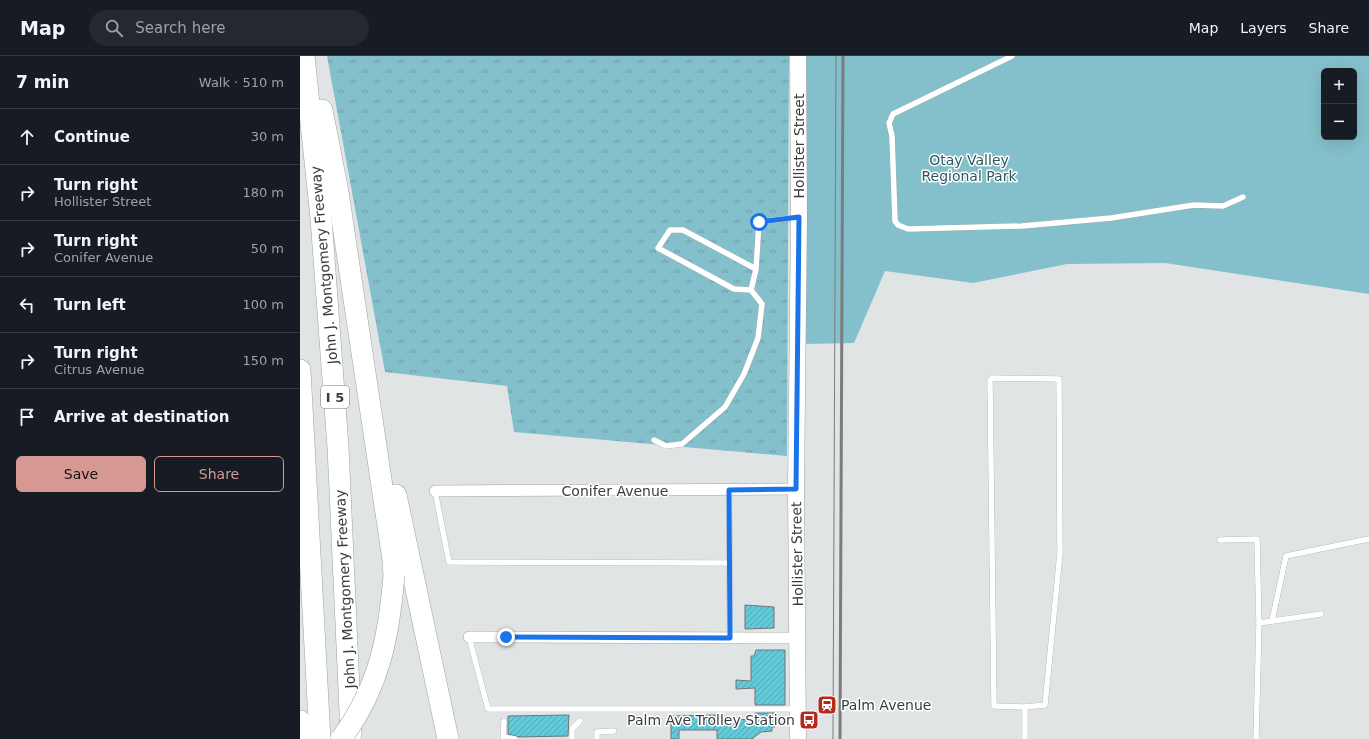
<!DOCTYPE html>
<html lang="en">
<head>
<meta charset="utf-8">
<style>
	:root { --surface:#171b24; --page:#242831; --text:#f1f3f6; --muted:#9ea1a6; --line:#363941; --accent:#d69893 }
	body { margin:0; font-family:"DejaVu Sans",sans-serif; background:var(--page); color:var(--text) }
	.controls { position:absolute; right:12px; top:12px; display:grid; overflow:hidden; border-radius:6px; box-shadow:0 4px 16px #0002 }
	.controls button { width:36px; height:36px; display:grid; place-items:center; padding:0; border:0; border-bottom:1px solid var(--line); background:var(--surface); color:var(--text); font:20px sans-serif }
	.stop { position:absolute; width:12px; height:12px; margin:-9px; border:3px solid #1a73e8; border-radius:50%; background:#fff }
	.stop.end { background:#1a73e8; border-color:#fff; box-shadow:0 1px 4px #0008 }
	.list { margin:0; padding:0; list-style:none }
	h2 { display:flex; justify-content:space-between; align-items:center; height:52px; margin:0; padding:0 16px; font-size:17px }
	h2 small { font-size:13px; font-weight:400; color:var(--muted) }
	.list li { display:grid; grid-template-columns:26px 1fr auto; gap:12px; align-items:center; box-sizing:border-box; height:56px; padding:0 16px; border-top:1px solid var(--line) }
	.list b { display:block; font-size:15px; white-space:nowrap }
	.list p { margin:0; font-size:13px; white-space:nowrap; color:var(--muted) }
	.list em { font-size:13px; font-style:normal; color:var(--muted) }
	.actions { display:flex; gap:8px; padding:12px 16px }
	.actions a { flex:1; padding:9px 0; border:1px solid var(--accent); border-radius:6px; text-align:center; font-size:14px; color:var(--accent) }
	.actions .main { background:var(--accent); color:#111 }
	.icon { flex:none; width:22px; height:22px; fill:none; stroke:currentColor; stroke-width:2; stroke-linecap:round; stroke-linejoin:round }
	.map { position:relative; flex:none; width:1069px; height:683px; overflow:hidden }
	header { display:flex; align-items:center; gap:24px; box-sizing:border-box; height:56px; padding:0 20px; background:var(--surface); border-bottom:1px solid var(--line) }
	header strong { font-size:19px }
	nav { display:flex; gap:22px; margin-inline-start:auto; font-size:14px }
	.search { width:280px; height:36px; background:var(--page); display:flex; align-items:center; gap:10px; box-sizing:border-box; padding:0 14px; border-radius:22px; color:var(--muted); font-size:15px }
	main { display:flex }
	aside { flex:1; background:var(--surface) }
	.map>svg:first-child { display:block }
</style>
</head>
<body>
<header>
<strong>Map</strong>
<div class="search"><svg class="icon" aria-label="search" viewBox="0 0 24 24"><circle cx="10" cy="10" r="6"/><path d="M15 15l6 6"/></svg>Search here</div>
<nav><a>Map</a><a>Layers</a><a>Share</a></nav>
</header>
<main>
<aside>
<h2>7 min<small>Walk · 510 m</small></h2>
<ul class="list">
<li><svg class="icon" aria-label="ahead" viewBox="0 0 24 24"><path d="M12 20V5M6 11l6-6 6 6"/></svg><div><b>Continue</b></div><em>30 m</em></li>
<li><svg class="icon" aria-label="right" viewBox="0 0 24 24"><path d="M7 20v-9h11M14 6l5 5-5 5"/></svg><div><b>Turn right</b><p>Hollister Street</p></div><em>180 m</em></li>
<li><svg class="icon" aria-label="right" viewBox="0 0 24 24"><path d="M7 20v-9h11M14 6l5 5-5 5"/></svg><div><b>Turn right</b><p>Conifer Avenue</p></div><em>50 m</em></li>
<li><svg class="icon" aria-label="left" viewBox="0 0 24 24"><path d="M17 20v-9H6M10 6l-5 5 5 5"/></svg><div><b>Turn left</b></div><em>100 m</em></li>
<li><svg class="icon" aria-label="right" viewBox="0 0 24 24"><path d="M7 20v-9h11M14 6l5 5-5 5"/></svg><div><b>Turn right</b><p>Citrus Avenue</p></div><em>150 m</em></li>
<li><svg class="icon" aria-label="arrive" viewBox="0 0 24 24"><path d="M6 21V4h12l-3 4 3 4H6"/></svg><div><b>Arrive at destination</b></div></li>
</ul>
<div class="actions"><a class="main">Save</a><a>Share</a></div>
</aside>
<div class="map">
<svg width="1069" height="683" viewBox="0 0 1069 683">
	<defs>
		<pattern id="grass-tufts" width="24" height="20" patternUnits="userSpaceOnUse"><rect width="24" height="20" fill="#84c0cb"/><path d="M3 7l-1-3M5 7V3M7 7l1-3M15 17l-1-3M17 17v-4M19 17l1-3" fill="none" stroke="#6d9da6"/></pattern>
		<pattern id="building-hatch" width="6" height="6" patternUnits="userSpaceOnUse"><rect width="6" height="6" fill="#65c9da"/><path d="M-1 1l2-2M0 6l6-6M5 7l2-2" fill="none" stroke="#54a4b2"/></pattern>
	</defs>
	<rect width="100%" height="100%" fill="#e0e4e5"/>
	<polygon fill="url(#grass-tufts)" points="27,0 489,0 487,400 214,376 207,330 85,316"/>
	<path fill="#84c0cb" fill-rule="evenodd" d="M505,0H1069V238L865,207L767,208L673,227L585,215L554,287L503,288ZM1024,15H1054V81H1024Z"/>
	<g fill="url(#building-hatch)" stroke="#717475">
		<polygon points="445,549 474,551 474,572 445,573"/>
		<polygon points="456,594 485,594 485,649 455,649 455,632 436,633 436,624 451,625 451,600 454,600"/>
		<polygon points="455,657 475,657 475,671 472,671 472,675 461,676 452,683 417,683 417,674 379,674 379,683 371,683 371,660 417,659 417,661 434,662 434,664 455,663"/>
		<polygon points="269,659 268,680 219,681 208,678 208,660"/>
	</g>
	<g fill="none" stroke-linecap="round" stroke-linejoin="round">
		<defs>
			<g id="lane">
				<polyline points="712,0 593,58 589,67 592,80 595,165 598,169 608,173 722,170 811,162 894,149 923,150 943,141"/>
				<polyline points="456,213 383,174 370,174 358,192 434,233 451,234 456,213 459,166 499,161"/>
				<polygon points="692,322 759,323 760,497 745,649 725,651 694,650 690,324"/>
				<polyline points="354,384 366,390 382,388 425,351 444,318 458,282 462,248 451,234"/>
				<polyline points="429,434 430,582"/>
				<polyline points="135,435 149,506 429,507"/>
				<polyline points="920,484 957,483 959,567 956,683"/>
				<polyline points="972,565 986,500 1069,483"/>
				<polyline points="959,567 1021,558"/>
				<polyline points="169,581 188,653 495,653"/>
				<polyline points="204,665 203,681 215,683"/>
				<polyline points="272,683 272,673 280,665"/>
				<polyline points="297,683 297,676 314,675"/>
				<polyline points="725,683 725,651"/>
			</g>
			<g id="street">
				<polyline points="135,435 496,433"/>
				<polyline points="169,581 498,582"/>
			</g>
			<polyline id="secondary" points="498,683 496,433 499,161 498,0"/>
			<g id="highway">
				<polyline points="4,0 21,162 38,391 51,678"/>
				<polyline points="22,54 38,136 93,504 94,519"/>
				<polyline points="0,314 20,683"/>
				<polyline points="96,439 148,683"/>
				<polyline points="0,665 2,683"/>
			</g>
		</defs>
		<use href="#lane" stroke="#9ea2a3" stroke-width="6"/>
		<use href="#street" stroke="#9ea2a3" stroke-width="12"/>
		<use href="#secondary" stroke="#9ea2a3" stroke-width="17"/>
		<use href="#highway" stroke="#9ea2a3" stroke-width="22"/>
		<use href="#lane" stroke="#fff" stroke-width="5.5"/>
		<use href="#street" stroke="#fff" stroke-width="11"/>
		<use href="#secondary" stroke="#fff" stroke-width="16"/>
		<use href="#highway" stroke="#fff" stroke-width="21"/>
		<polyline stroke="#7a7d7d" stroke-width="1" points="533,683 536,0"/>
		<polyline stroke="#7a7d7d" stroke-width="3" points="540,683 543,0"/>
		<defs>
			<path id="highway-bridge" d="M41,683C79,632 89,581 94,519"/>
		</defs>
		<use href="#highway-bridge" stroke="#9ea2a3" stroke-width="22" stroke-linecap="butt"/>
		<use href="#highway-bridge" stroke="#fff" stroke-width="21"/>
	</g>
	<g fill="none" stroke-linecap="round" stroke-linejoin="round">
		<polyline stroke="#1a73e8" stroke-width="5" points="206,581 430,582 429,434 496,433 499,161 459,166"/>
	</g>
	<defs>
		<symbol id="station-square" viewBox="-11 -11 22 22"><rect x="-9" y="-9" width="18" height="18" rx="4" fill="#b6291b" stroke="#fff"/><path d="M-3-6H3Q5-6 5-4V2Q5 4 3 4L4.5 6H3L1.5 4h-3L-3 6H-4.5L-3 4Q-5 4-5 2V-4Q-5-6-3-6ZM-3.5-4v3h7v-3ZM-3.5 1v1.5H-2V1ZM2 1v1.5H3.5V1Z" fill="#fff"/></symbol>
		<symbol id="bus-square" viewBox="-11 -11 22 22"><rect x="-9" y="-9" width="18" height="18" rx="4" fill="#b6291b" stroke="#fff"/><path d="M-5-6H5V4H4V6H2V4H-2V6H-4V4H-5ZM-3.5-4V0h7V-4ZM-3.5 1.2v1.5H-2V1.2ZM2 1.2v1.5H3.5V1.2Z" fill="#fff"/></symbol>
	</defs>
	<g fill-rule="evenodd">
		<use href="#station-square" x="516" y="638" width="22" height="22"/>
		<use href="#bus-square" x="498" y="653" width="22" height="22"/>
	</g>
	<g text-anchor="middle" stroke-width="3" stroke-linejoin="round" paint-order="stroke">
		<rect fill="#fff" stroke="#757676" stroke-width="1" x="21" y="330" width="28" height="22" rx="3"/>
		<g font-size="13" font-weight="bold" fill="#3a3c3c">
			<text x="35" y="346">I 5</text>
		</g>
		<g font-size="14" fill="#3a3c3c" stroke="#fff">
			<text transform="translate(499 90) rotate(-90)" y="5">Hollister Street</text>
			<text transform="translate(24 209) rotate(-95)" y="5">John J. Montgomery Freeway</text>
			<text x="315" y="440">Conifer Avenue</text>
			<text transform="translate(497 498) rotate(-91)" y="5">Hollister Street</text>
			<text transform="translate(45 533) rotate(-93)" y="5">John J. Montgomery Freeway</text>
		</g>
		<g font-size="14" fill="#2b585f" stroke="#fff">
			<text x="669" y="109">Otay Valley<tspan x="669" dy="16">Regional Park</tspan></text>
		</g>
		<g font-size="14" fill="#3a3c3c" stroke="#fff" text-anchor="start">
			<text x="541" y="654">Palm Avenue</text>
			<text x="495" y="669" text-anchor="end">Palm Ave Trolley Station</text>
		</g>
	</g>
</svg>
<div class="controls">
<button>+</button>
<button>−</button>
</div>
<div class="stop" style="left:459px;top:166px"></div>
<div class="stop end" style="left:206px;top:581px"></div>
</div>
</main>
</body>
</html>
